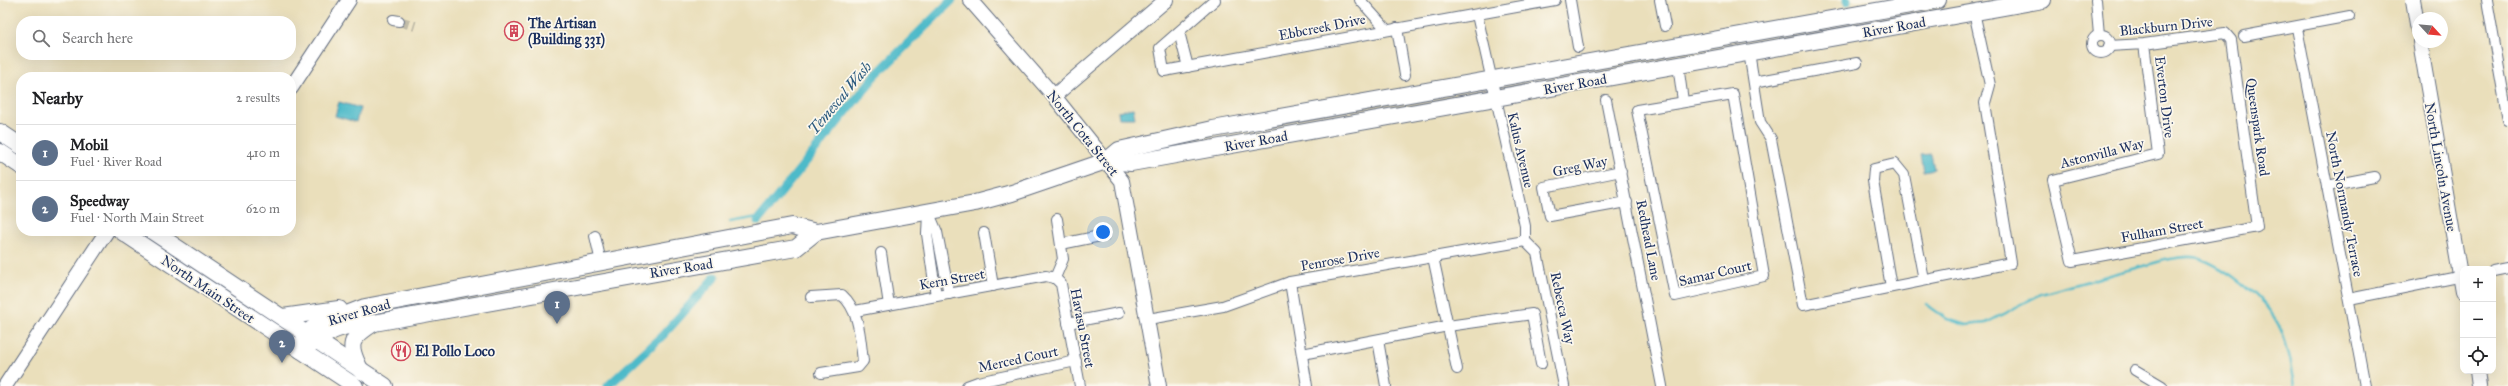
<!DOCTYPE html>
<html lang="en">
<head>
<meta charset="utf-8">
<style>
	:root { --surface:#fff; --page:#f2f2f2; --text:#202124; --muted:#757577; --line:#e0e0e0; --accent:#b45309 }
	body { margin:0; font-family:"IM FELL Great Primer",serif; background:var(--page); color:var(--text) }
	.controls { position:absolute; right:12px; bottom:12px; display:grid; overflow:hidden; border-radius:8px; box-shadow:0 4px 16px #0002 }
	.controls button { width:36px; height:36px; display:grid; place-items:center; padding:0; border:0; border-bottom:1px solid var(--line); background:var(--surface); color:var(--text); font:20px sans-serif }
	.compass { position:absolute; left:2412px; top:12px; width:36px; height:36px; border-radius:50%; background:var(--surface); box-shadow:0 4px 16px #0002; rotate:116deg }
	.you { position:absolute; left:1103px; top:232px; width:14px; height:14px; margin:-10px; border:3px solid #fff; border-radius:50%; background:#1a73e8; box-shadow:0 0 0 6px #1a73e833 }
	.badge { display:grid; place-items:center; width:26px; height:26px; border-radius:50%; background:var(--accent); color:#fff; font-size:13px; font-weight:700 }
	.pin { position:absolute; translate:-50% -33px; filter:drop-shadow(0 1px 2px #0008) }
	.pin::after { content:''; position:absolute; top:21px; width:14px; height:12px; background:inherit; clip-path:polygon(0 0,100% 0,50% 100%) }
	.list { margin:0; padding:0; list-style:none }
	h2 { display:flex; justify-content:space-between; align-items:center; height:52px; margin:0; padding:0 16px; font-size:17px }
	h2 small { font-size:13px; font-weight:400; color:var(--muted) }
	.list li { display:grid; grid-template-columns:26px 1fr auto; gap:12px; align-items:center; box-sizing:border-box; height:56px; padding:0 16px; border-top:1px solid var(--line) }
	.list b { display:block; font-size:15px; white-space:nowrap }
	.list p { margin:0; font-size:13px; white-space:nowrap; color:var(--muted) }
	.list em { font-size:13px; font-style:normal; color:var(--muted) }
	.icon { flex:none; width:22px; height:22px; fill:none; stroke:currentColor; stroke-width:2; stroke-linecap:round; stroke-linejoin:round }
	.map { position:relative; flex:none; width:2508px; height:386px; overflow:hidden }
	.search { position:absolute; background:var(--surface); box-shadow:0 4px 16px #0002; left:16px; top:16px; width:280px; height:44px; display:flex; align-items:center; gap:10px; box-sizing:border-box; padding:0 14px; border-radius:16px; color:var(--muted); font-size:15px }
	.panel { position:absolute; background:var(--surface); box-shadow:0 4px 16px #0002; left:16px; top:72px; width:280px; height:164px; border-radius:16px }
	.map>svg:first-child { display:block }
</style>
</head>
<body>
<div class="map">
<svg width="2508" height="386" viewBox="0 0 2508 386">
	<rect width="100%" height="100%" fill="#fbf7ec"/>
	<filter id="ink" filterUnits="userSpaceOnUse"><feTurbulence type="fractalNoise" baseFrequency=".025" numOctaves="2"/><feDisplacementMap in="SourceGraphic" scale="8" xChannelSelector="R" yChannelSelector="G"/><feConvolveMatrix kernelMatrix="1 2 1 2 8 2 1 2 1" color-interpolation-filters="sRGB"/></filter>
	<filter id="wash" filterUnits="userSpaceOnUse"><feTurbulence type="fractalNoise" baseFrequency=".012" numOctaves="4" result="noise"/><feDisplacementMap in="SourceGraphic" scale="16" xChannelSelector="R" yChannelSelector="G"/><feGaussianBlur stdDeviation="0.9" result="paint"/><feColorMatrix in="noise" values="0 0 0 0 0 0 0 0 0 0 0 0 0 0 0 0 0 1.4 0 .05"/><feComposite in="paint" operator="in"/></filter>
	<g filter="url(#wash)">
		<rect width="100%" height="100%" fill="#eadfbb"/>
		<g fill="#4ebac9" stroke="#347494">
			<polygon points="339,102 360,108 356,122 335,116"/>
			<polygon points="1133,108 1135,118 1119,118 1118,111"/>
			<polygon points="1931,154 1934,169 1924,171 1921,155"/>
		</g>
		<g fill="none" stroke-linecap="round" stroke-linejoin="round">
			<g stroke="#4ebac9" stroke-width="2.5">
				<polyline points="730,222 763,216"/>
				<path d="M1926,304L1947,319L1966,325L1986,323L2041,294L2165,260C2176,258 2188,255 2198,258C2226,267 2265,298 2278,324C2288,343 2292,365 2295,386"/>
			</g>
			<g stroke="#4ebac9" stroke-width="9">
				<polyline points="1847,0 1847,1"/>
				<polyline points="758,221 875,76 952,0"/>
				<polyline points="608,386 663,335 715,277"/>
			</g>
		</g>
	</g>
	<g filter="url(#ink)">
		<g fill="none" stroke-linecap="round" stroke-linejoin="round">
			<polyline stroke="#c1bca8" stroke-width="10" stroke-dasharray="10 5" stroke-linecap="butt" points="399,21 415,26"/>
			<defs>
				<g id="street">
					<polyline points="1215,0 1160,48 1164,71 1555,0"/>
					<polyline points="1360,0 1387,30"/>
					<polyline points="1570,0 1578,47"/>
					<polyline points="1660,0 1665,26"/>
					<polyline points="2096,0 2099,35"/>
					<polyline points="2487,0 2508,120"/>
					<polyline points="393,20 399,21"/>
					<polyline points="1397,28 1405,75"/>
					<polyline points="2297,28 2365,386"/>
					<polyline points="1179,32 1188,67"/>
					<circle cx="2101" cy="44" r="9"/>
					<polyline points="2244,36 2350,16"/>
					<polyline points="2109,46 2144,44 2225,33 2231,40 2257,227 2072,261 2053,180 2158,154 2144,44"/>
					<polyline points="1749,52 1760,122 1771,139 1803,305 2011,263 1985,103 1990,85 1974,12"/>
					<polyline points="1678,65 1683,101"/>
					<polyline points="1754,82 1857,63"/>
					<polygon points="1733,94 1764,276 1675,296 1637,110"/>
					<polyline points="1606,100 1662,386"/>
					<polyline points="1621,171 1544,187 1550,216 1627,202"/>
					<polyline points="2327,186 2374,177"/>
					<polyline points="928,211 937,232 949,294"/>
					<polyline points="928,213 927,234 936,296"/>
					<polyline points="984,233 993,286"/>
					<polyline points="595,236 601,262"/>
					<polyline points="1525,241 1537,253 1564,386"/>
					<polyline points="1061,244 1105,235"/>
					<polyline points="881,253 889,305"/>
					<polyline points="1433,257 1457,369"/>
					<polyline points="2493,271 2508,268"/>
					<polyline points="1055,278 1061,284 1080,386"/>
					<polyline points="1055,278 1063,259 1057,219"/>
					<polyline points="1290,282 1307,386"/>
					<polyline points="1891,287 1873,181 1874,169 1895,164 1904,175 1924,280"/>
					<path d="M811,297L842,295C860,311 860,338 863,361L858,367L821,373"/>
					<polyline points="2349,299 2463,276"/>
					<polyline points="855,311 1046,276 1055,278"/>
					<polyline points="1148,319 1223,306 1290,282 1525,241 1525,226 1477,15"/>
					<polyline points="1068,323 1119,313"/>
					<polyline points="1378,340 1386,386"/>
					<polyline points="1302,354 1448,326 1532,314 1541,364"/>
					<polyline points="2135,370 2162,386"/>
					<polyline points="967,386 978,382 1076,361"/>
				</g>
				<g id="secondary">
					<polyline points="970,0 1054,96 1122,181 1159,386"/>
					<polyline points="2413,0 2418,30"/>
					<polyline points="2420,42 2463,292"/>
					<polyline points="291,88 349,0"/>
					<polyline points="1054,96 1166,0"/>
					<polyline points="2477,371 2479,386"/>
					<polyline points="5,386 107,231"/>
				</g>
				<g id="primary">
					<polyline points="0,132 21,146"/>
					<polyline points="0,152 21,166"/>
					<polyline points="1106,161 1119,150 1213,129 1938,0"/>
					<polyline points="121,231 355,386"/>
					<polyline points="152,231 385,386"/>
					<polyline points="283,317 339,309"/>
					<polyline points="301,350 306,333 316,326 365,307 792,226 816,232 975,203 1012,193 1106,161 1131,163 2043,0"/>
					<path d="M301,350C330,331 337,325 374,323L796,248L816,232"/>
					<path d="M361,371C347,344 349,339 374,323"/>
				</g>
			</defs>
			<use href="#street" stroke="#636d7f" stroke-width="12"/>
			<use href="#secondary" stroke="#636d7f" stroke-width="16"/>
			<use href="#primary" stroke="#636d7f" stroke-width="18"/>
			<use href="#street" stroke="#fff" stroke-width="10"/>
			<use href="#secondary" stroke="#fff" stroke-width="14"/>
			<use href="#primary" stroke="#fff" stroke-width="16"/>
		</g>
	</g>
	<defs>
		<symbol id="building-ring" viewBox="-11 -11 22 22"><circle r="9.5" fill="#fbf7ec" stroke="#d1495b" stroke-width="1.5"/><path d="M-4-6H4V6H1V3H-1V6H-4ZM-2.5-4.3h1.7v1.8h-1.7ZM.8-4.3h1.7v1.8H.8ZM-2.5-1h1.7V.8h-1.7ZM.8-1h1.7V.8H.8Z" fill="#d1495b"/></symbol>
		<symbol id="restaurant-ring" viewBox="-11 -11 22 22"><circle r="9.5" fill="#fbf7ec" stroke="#d1495b" stroke-width="1.5"/><path d="M-5-6h1v4h1v-4h1v4h1v-4h1v5L-1.5 .5V6h-2V.5L-5-1ZM5-6V6H3V1.5H1.5Q1.5-4 5-6Z" fill="#d1495b"/></symbol>
	</defs>
	<g fill-rule="evenodd">
		<use href="#building-ring" x="503" y="20" width="22" height="22"/>
		<use href="#restaurant-ring" x="390" y="340" width="22" height="22"/>
	</g>
	<g text-anchor="middle" stroke-width="3.5" stroke-linejoin="round" paint-order="stroke">
		<g font-size="14" font-weight="bold" fill="#1b2f5e" stroke="#fbf7ec" text-anchor="start">
			<text x="528" y="28">The Artisan<tspan x="528" dy="16">(Building 331)</tspan></text>
			<text x="415" y="356">El Pollo Loco</text>
		</g>
		<g font-size="14" fill="#1b2f5e" stroke="#fbf7ec">
			<text transform="translate(2166 26) rotate(-6)" y="5">Blackburn Drive</text>
			<text transform="translate(1322 27) rotate(-11)" y="5">Ebbcreek Drive</text>
			<text transform="translate(1894 27) rotate(-10)" y="5">River Road</text>
			<text transform="translate(1575 84) rotate(-10)" y="5">River Road</text>
			<text transform="translate(2165 97) rotate(83)" y="5">Everton Drive</text>
			<text transform="translate(2258 127) rotate(82)" y="5">Queenspark Road</text>
			<text transform="translate(1083 133) rotate(51)" y="5">North Cota Street</text>
			<text transform="translate(1256 141) rotate(-10)" y="5">River Road</text>
			<text transform="translate(1521 150) rotate(77)" y="5">Kalus Avenue</text>
			<text transform="translate(2102 153) rotate(-14)" y="5">Astonvilla Way</text>
			<text transform="translate(1580 166) rotate(-12)" y="5">Greg Way</text>
			<text transform="translate(2441 167) rotate(80)" y="5">North Lincoln Avenue</text>
			<text transform="translate(2345 204) rotate(79)" y="5">North Normandy Terrace</text>
			<text transform="translate(2162 230) rotate(-10)" y="5">Fulham Street</text>
			<text transform="translate(1649 240) rotate(79)" y="5">Redhead Lane</text>
			<text transform="translate(1340 259) rotate(-10)" y="5">Penrose Drive</text>
			<text transform="translate(681 268) rotate(-9)" y="5">River Road</text>
			<text transform="translate(1715 273) rotate(-13)" y="5">Samar Court</text>
			<text transform="translate(952 279) rotate(-10)" y="5">Kern Street</text>
			<text transform="translate(208 289) rotate(34)" y="5">North Main Street</text>
			<text transform="translate(1563 308) rotate(78)" y="5">Rebecca Way</text>
			<text transform="translate(359 312) rotate(-16)" y="5">River Road</text>
			<text transform="translate(1083 328) rotate(79)" y="5">Havasu Street</text>
			<text transform="translate(1018 359) rotate(-12)" y="5">Merced Court</text>
		</g>
		<g font-size="15" font-style="italic" fill="#2a597e" stroke="#fbf7ec">
			<text transform="translate(840 98) rotate(-50)" y="5">Temescal Wash</text>
		</g>
	</g>
</svg>
<div class="controls">
<button>+</button>
<button>−</button>
<button><svg class="icon" aria-label="locate" viewBox="0 0 24 24"><circle cx="12" cy="12" r="6"/><path d="M12 2v4M12 18v4M2 12h4M18 12h4"/></svg></button>
</div>
<svg class="compass" viewBox="-18 -18 36 36"><path d="M0-13l5 13h-10z" fill="#e53935"/><path d="M0 13l5-13h-10z" fill="#757577"/></svg>
<div class="you"></div>
<div class="pin badge" style="left:557px;top:324px;background:#5c6f8a">1</div>
<div class="pin badge" style="left:282px;top:363px;background:#5c6f8a">2</div>
<div class="search"><svg class="icon" aria-label="search" viewBox="0 0 24 24"><circle cx="10" cy="10" r="6"/><path d="M15 15l6 6"/></svg>Search here</div>
<section class="panel">
<h2>Nearby<small>2 results</small></h2>
<ul class="list">
<li><span class="badge" style="background:#5c6f8a">1</span><div><b>Mobil</b><p>Fuel · River Road</p></div><em>410 m</em></li>
<li><span class="badge" style="background:#5c6f8a">2</span><div><b>Speedway</b><p>Fuel · North Main Street</p></div><em>620 m</em></li>
</ul>
</section>
</div>
</body>
</html>
